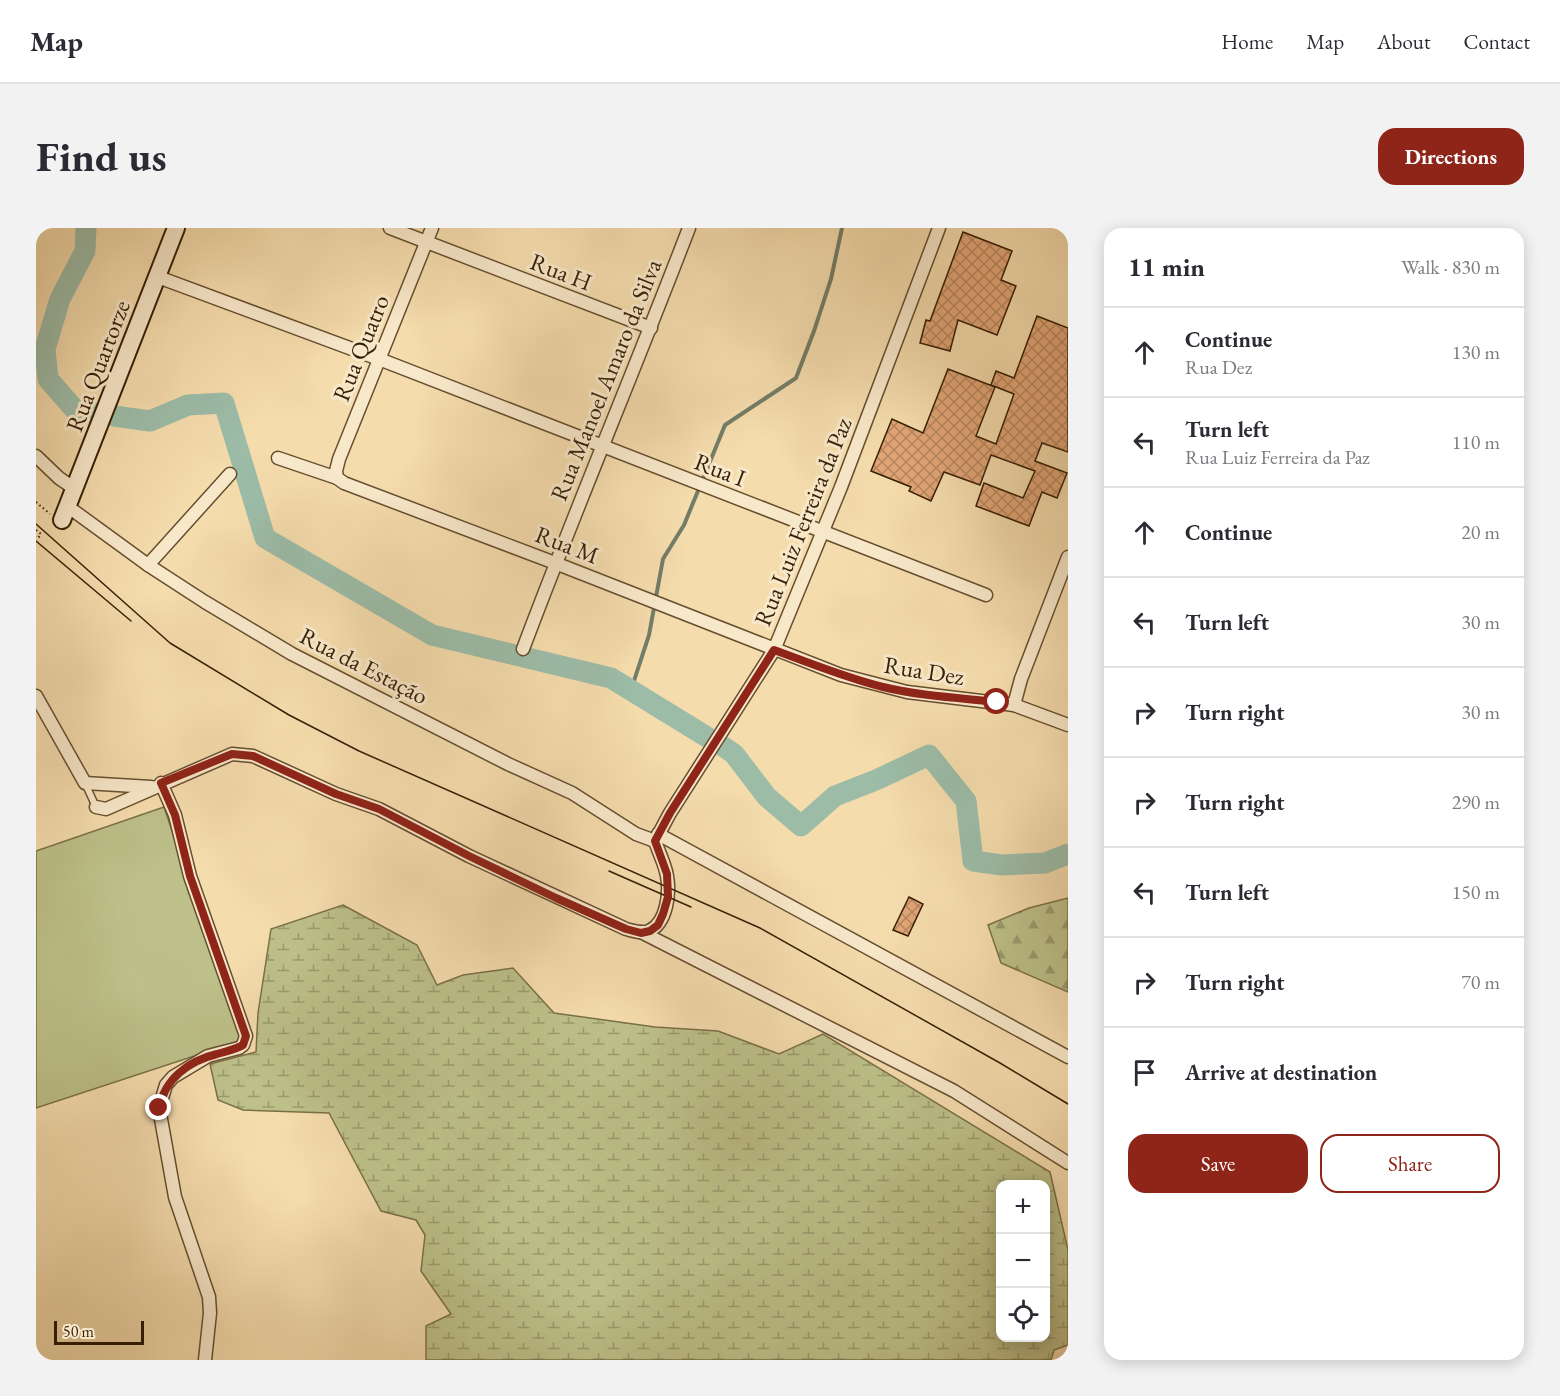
<!DOCTYPE html>
<html lang="en">
<head>
<meta charset="utf-8">
<style>
	:root { --surface:#fff; --page:#f2f2f3; --text:#2b2b33; --muted:#7c7c81; --line:#e1e1e2; --accent:#8f2418 }
	body { margin:0; font-family:"EB Garamond",serif; background:var(--page); color:var(--text) }
	.controls { position:absolute; right:18px; bottom:18px; display:grid; overflow:hidden; border-radius:12px; box-shadow:0 3px 15px #0003 }
	.controls button { width:54px; height:54px; display:grid; place-items:center; padding:0; border:0; border-bottom:2px solid var(--line); background:var(--surface); color:var(--text); font:30px sans-serif }
	.scale { position:absolute; left:18px; bottom:15px; width:90px; box-sizing:border-box; padding-left:6px; border:3px solid #361f05; border-top:0; font-size:16px; line-height:21px; white-space:nowrap; color:#361f05; -webkit-text-stroke:4px #f8e8ca; paint-order:stroke }
	.stop { position:absolute; width:18px; height:18px; margin:-14px; border:4px solid #8f2418; border-radius:50%; background:#fff }
	.stop.end { background:#8f2418; border-color:#fff; box-shadow:0 2px 6px #0008 }
	.list { margin:0; padding:0; list-style:none }
	h2 { display:flex; justify-content:space-between; align-items:center; height:78px; margin:0; padding:0 24px; font-size:26px }
	h2 small { font-size:20px; font-weight:400; color:var(--muted) }
	.list li { display:grid; grid-template-columns:39px 1fr auto; gap:18px; align-items:center; box-sizing:border-box; height:90px; padding:0 24px; border-top:2px solid var(--line) }
	.list b { display:block; font-size:22px; white-space:nowrap }
	.list p { margin:0; font-size:20px; white-space:nowrap; color:var(--muted) }
	.list em { font-size:20px; font-style:normal; color:var(--muted) }
	.actions { display:flex; gap:12px; padding:18px 24px }
	.actions a { flex:1; padding:14px 0; border:2px solid var(--accent); border-radius:18px; text-align:center; font-size:21px; color:var(--accent) }
	.actions .main { background:var(--accent); color:#fff }
	.icon { flex:none; width:33px; height:33px; fill:none; stroke:currentColor; stroke-width:2; stroke-linecap:round; stroke-linejoin:round }
	.map { position:relative; flex:none; width:1032px; height:1132px; overflow:hidden; border-radius:18px }
	header { display:flex; align-items:center; gap:36px; box-sizing:border-box; height:84px; padding:0 30px; background:var(--surface); border-bottom:2px solid var(--line) }
	header strong { font-size:28px }
	nav { display:flex; gap:33px; margin-inline-start:auto; font-size:21px }
	.intro { display:flex; align-items:center; justify-content:space-between; box-sizing:border-box; height:144px; padding:0 36px }
	h1 { margin:0; font-size:42px }
	.button { padding:15px 27px; border-radius:18px; background:var(--accent); color:#fff; font-size:21px; font-weight:700 }
	main { display:flex; gap:36px; padding:0 36px }
	aside { flex:1; background:var(--surface); border-radius:18px; box-shadow:0 3px 15px #0003 }
	.map>svg:first-child { display:block }
</style>
</head>
<body>
<header>
<strong>Map</strong>
<nav><a>Home</a><a>Map</a><a>About</a><a>Contact</a></nav>
</header>
<div class="intro"><h1>Find us</h1><a class="button">Directions</a></div>
<main>
<div class="map">
<svg width="1032" height="1132" viewBox="0 0 1032 1132">
	<defs>
		<pattern id="forest-firs" width="22" height="20" patternUnits="userSpaceOnUse" patternTransform="scale(1.5)"><rect width="22" height="20" fill="#bdc089"/><path d="M5 1l3.5 6h-7zM16 11l3.5 6h-7z" fill="#9a9b6e"/></pattern>
		<pattern id="wetland-marsh" width="20" height="14" patternUnits="userSpaceOnUse" patternTransform="scale(1.5)"><rect width="20" height="14" fill="#bdc089"/><path d="M1 5h8M5 5V1M11 12h8M15 12V8" fill="none" stroke="#9a9b6e"/></pattern>
		<pattern id="building-cross-hatch" width="8" height="8" patternUnits="userSpaceOnUse" patternTransform="scale(1.5)"><rect width="8" height="8" fill="#e1a576"/><path d="M0 0l8 8M0 8l8-8" fill="none" stroke="#b7865f"/></pattern>
	</defs>
	<rect width="100%" height="100%" fill="#f5dcad"/>
	<filter id="stains"><feTurbulence type="fractalNoise" baseFrequency=".00333" numOctaves="4"/><feColorMatrix values="0 0 0 0 .2 0 0 0 0 .09 0 0 0 0 .02 0 0 0 .5 -.17"/></filter>
	<radialGradient id="worn" r=".72"><stop offset=".6" stop-color="#630" stop-opacity="0"/><stop offset="1" stop-color="#630" stop-opacity=".3"/></radialGradient>
	<polygon fill="url(#forest-firs)" stroke="#7a7047" stroke-width="1.5" points="1032,670 1032,764 965,735 952,697 993,680"/>
	<path fill="url(#wetland-marsh)" stroke="#7a7047" stroke-width="1.5" fill-rule="evenodd" d="M307,677L381,717L401,757L427,747L477,740L518,785L619,799L682,803L743,826L787,806L1014,944L1032,1022V1117L1018,1122L1015,1132H390V1098L415,1086L385,1043L389,1007L380,992L345,983L293,885L207,882L182,872L174,836L220,824L222,785L235,701ZM964,956H1010V1110H964Z"/>
	<polygon fill="#bdc089" stroke="#7a7047" stroke-width="1.5" points="128,579 207,812 0,880 0,623"/>
	<g fill="none" stroke-linecap="round" stroke-linejoin="round">
		<polyline stroke="#737d67" stroke-width="4" points="595,462 613,407 627,331 648,297 689,197 760,150 778,103 795,51 806,0"/>
		<g stroke="#9cbca8" stroke-width="21">
			<polyline points="50,0 49,23 24,71 9,121 12,151 40,183 58,185"/>
			<polyline points="78,188 114,193 152,177 188,175 229,310 396,407 575,450 671,509"/>
			<polyline points="688,519 698,526 731,569 765,598 799,568 840,552 893,527 930,573 937,633 966,637 1009,635 1032,626"/>
		</g>
	</g>
	<g fill="url(#building-cross-hatch)" stroke="#361f05" stroke-width="1.5">
		<polygon points="927,4 976,23 965,52 980,58 961,107 922,92 914,123 884,115 890,92 894,93"/>
		<polygon points="1001,88 1032,100 1032,224 1006,215 999,233 1031,245 1021,270 1006,264 993,298 940,278 948,255 987,270 999,243 955,227 944,257 908,244 895,273 873,263 875,259 835,243 856,191 887,205 912,141 959,159 940,208 960,216 978,166 955,157 960,143 978,150"/>
		<polygon points="873,669 887,676 872,708 857,702"/>
	</g>
	<g fill="none" stroke-linecap="round" stroke-linejoin="round">
		<defs>
			<polyline id="lane" points="49,555 60,579"/>
			<g id="street">
				<polyline points="354,0 615,100"/>
				<polyline points="396,0 303,231 300,243 301,250 308,255 519,335 805,447 871,464 978,477 1032,497"/>
				<polyline points="122,49 343,131 950,367"/>
				<polyline points="0,228 23,250 39,261"/>
				<polyline points="242,230 301,250"/>
				<polyline points="31,278 112,337 169,374 256,426 472,536 536,565 600,606 619,613"/>
				<polyline points="112,337 194,246"/>
				<path d="M487,421C540,280 599,141 653,0"/>
				<polyline points="0,468 49,555 115,559"/>
				<polyline points="978,477 985,451 1032,329"/>
				<polyline points="125,555 139,587 154,648 210,808 207,817 203,820 172,828 137,849 130,857 123,880 139,969 173,1069 174,1085 169,1132"/>
				<path d="M60,579L70,581L196,526L217,528L300,566L343,581L433,628L590,701C598,703 606,706 613,703C631,695 634,665 631,648C629,636 623,625 619,613L634,585L738,422L805,259L903,0"/>
				<polyline points="622,606 1032,829"/>
				<polyline points="605,704 918,863 1032,935"/>
			</g>
			<polyline id="secondary" points="26,292 140,0"/>
		</defs>
		<use href="#lane" stroke="#664e2f" stroke-width="9"/>
		<use href="#street" stroke="#664e2f" stroke-width="15"/>
		<use href="#secondary" stroke="#361f05" stroke-width="20"/>
		<g stroke="#361f05" stroke-width="2" stroke-dasharray="1.5 3" stroke-linecap="butt">
			<polyline points="0,274 14,286"/>
			<polyline points="0,302 5,306 2,310 0,309"/>
		</g>
		<use href="#lane" stroke="#f8e8ca" stroke-width="6"/>
		<use href="#street" stroke="#f8e8ca" stroke-width="12"/>
		<use href="#secondary" stroke="#f8e8ca" stroke-width="16"/>
		<g stroke="#361f05" stroke-width="1.5">
			<polyline points="0,296 134,415 253,487 323,523 724,700 964,835 1032,876"/>
			<polyline points="0,313 95,393"/>
			<polyline points="573,643 655,679"/>
		</g>
	</g>
	<g fill="none" stroke-linecap="round" stroke-linejoin="round">
		<path stroke="#8f2418" stroke-width="8" d="M123,880C129,851 152,833 181,826C190,823 199,822 207,817L210,808L154,648L139,587L125,555L196,526L217,528L300,566L343,581L433,628L520,670L590,701L605,705L614,703L622,697L627,686L632,669L631,646L619,613L634,585L738,422C774,435 810,450 847,459C884,468 923,470 961,474"/>
	</g>
	<g text-anchor="middle" stroke-width="6" stroke-linejoin="round" paint-order="stroke">
		<g font-size="24" fill="#361f05" stroke="#f8e8ca">
			<text transform="translate(525 44) rotate(21)" y="8">Rua H</text>
			<text transform="translate(325 120) rotate(-68)" y="8">Rua Quatro</text>
			<text transform="translate(62 138) rotate(-69)" y="8">Rua Quartorze</text>
			<text transform="translate(570 152) rotate(-68)" y="8">Rua Manoel Amaro da Silva</text>
			<text transform="translate(684 242) rotate(21)" y="8">Rua I</text>
			<text transform="translate(767 294) rotate(-68)" y="8">Rua Luiz Ferreira da Paz</text>
			<text transform="translate(531 317) rotate(21)" y="8">Rua M</text>
			<text transform="translate(328 438) rotate(27)" y="8">Rua da Estação</text>
			<text transform="translate(888 443) rotate(9)" y="8">Rua Dez</text>
		</g>
	</g>
	<rect width="100%" height="100%" filter="url(#stains)"/>
	<rect width="100%" height="100%" fill="url(#worn)"/>
</svg>
<div class="controls">
<button>+</button>
<button>−</button>
<button><svg class="icon" aria-label="locate" viewBox="0 0 24 24"><circle cx="12" cy="12" r="6"/><path d="M12 2v4M12 18v4M2 12h4M18 12h4"/></svg></button>
</div>
<div class="scale">50 m</div>
<div class="stop" style="left:961px;top:474px"></div>
<div class="stop end" style="left:123px;top:880px"></div>
</div>
<aside>
<h2>11 min<small>Walk · 830 m</small></h2>
<ul class="list">
<li><svg class="icon" aria-label="ahead" viewBox="0 0 24 24"><path d="M12 20V5M6 11l6-6 6 6"/></svg><div><b>Continue</b><p>Rua Dez</p></div><em>130 m</em></li>
<li><svg class="icon" aria-label="left" viewBox="0 0 24 24"><path d="M17 20v-9H6M10 6l-5 5 5 5"/></svg><div><b>Turn left</b><p>Rua Luiz Ferreira da Paz</p></div><em>110 m</em></li>
<li><svg class="icon" aria-label="ahead" viewBox="0 0 24 24"><path d="M12 20V5M6 11l6-6 6 6"/></svg><div><b>Continue</b></div><em>20 m</em></li>
<li><svg class="icon" aria-label="left" viewBox="0 0 24 24"><path d="M17 20v-9H6M10 6l-5 5 5 5"/></svg><div><b>Turn left</b></div><em>30 m</em></li>
<li><svg class="icon" aria-label="right" viewBox="0 0 24 24"><path d="M7 20v-9h11M14 6l5 5-5 5"/></svg><div><b>Turn right</b></div><em>30 m</em></li>
<li><svg class="icon" aria-label="right" viewBox="0 0 24 24"><path d="M7 20v-9h11M14 6l5 5-5 5"/></svg><div><b>Turn right</b></div><em>290 m</em></li>
<li><svg class="icon" aria-label="left" viewBox="0 0 24 24"><path d="M17 20v-9H6M10 6l-5 5 5 5"/></svg><div><b>Turn left</b></div><em>150 m</em></li>
<li><svg class="icon" aria-label="right" viewBox="0 0 24 24"><path d="M7 20v-9h11M14 6l5 5-5 5"/></svg><div><b>Turn right</b></div><em>70 m</em></li>
<li><svg class="icon" aria-label="arrive" viewBox="0 0 24 24"><path d="M6 21V4h12l-3 4 3 4H6"/></svg><div><b>Arrive at destination</b></div></li>
</ul>
<div class="actions"><a class="main">Save</a><a>Share</a></div>
</aside>
</main>
</body>
</html>
